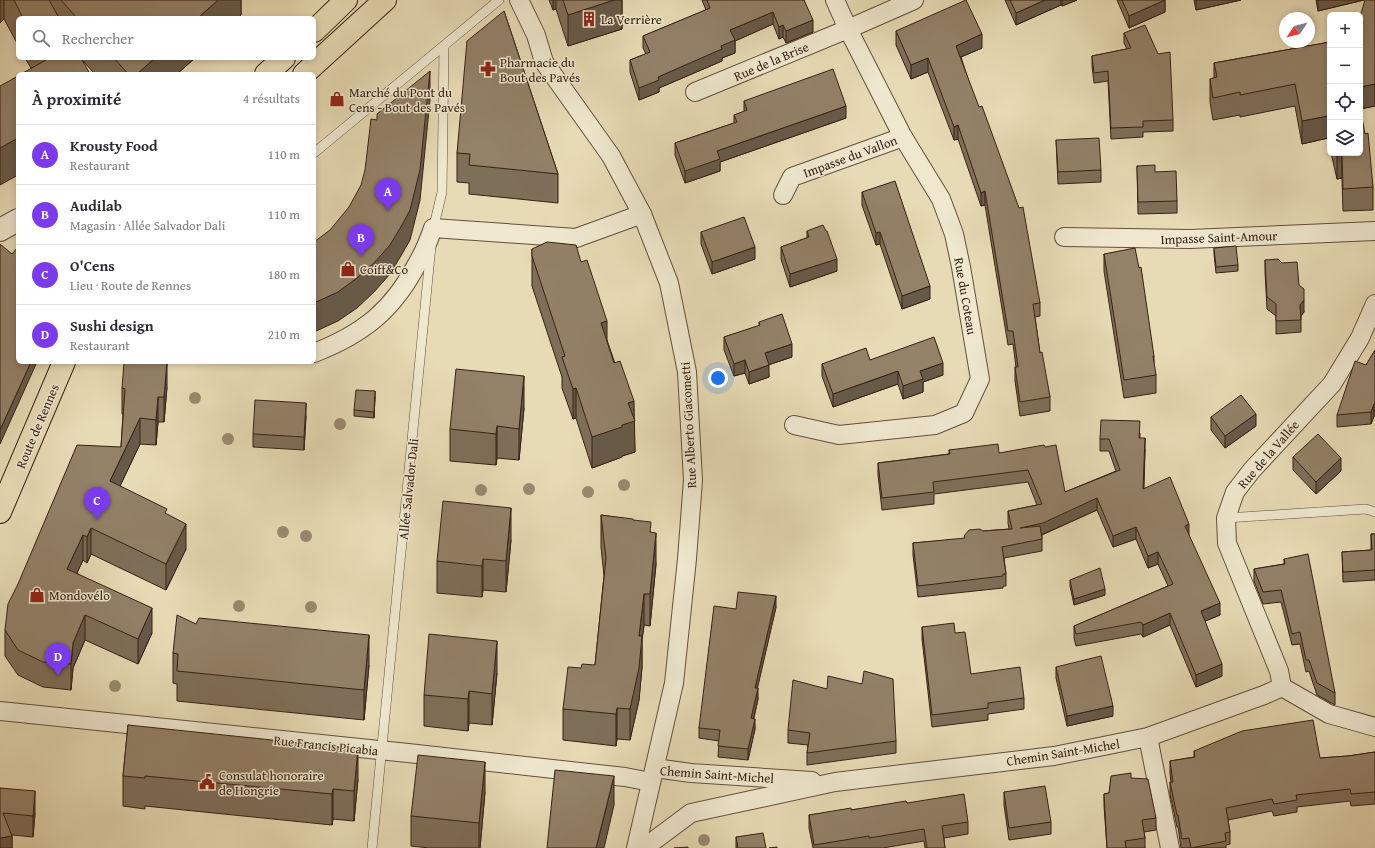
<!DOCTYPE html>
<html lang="fr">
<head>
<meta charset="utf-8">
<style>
	:root { --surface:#fff; --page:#f7f7f7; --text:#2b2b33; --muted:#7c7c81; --line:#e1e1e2; --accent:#7c3aed }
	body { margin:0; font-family:"Gentium Book Plus",serif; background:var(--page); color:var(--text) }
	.controls { position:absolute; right:12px; top:12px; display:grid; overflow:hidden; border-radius:6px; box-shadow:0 2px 6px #0003 }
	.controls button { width:36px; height:36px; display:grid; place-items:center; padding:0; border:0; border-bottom:1px solid var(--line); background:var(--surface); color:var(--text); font:20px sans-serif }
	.compass { position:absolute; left:1279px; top:12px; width:36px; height:36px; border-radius:50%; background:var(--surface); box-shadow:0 2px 6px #0003; rotate:235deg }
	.you { position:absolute; left:718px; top:378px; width:14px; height:14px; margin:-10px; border:3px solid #fff; border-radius:50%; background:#1a73e8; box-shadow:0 0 0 6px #1a73e833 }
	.badge { display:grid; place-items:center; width:26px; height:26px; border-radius:50%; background:var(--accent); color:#fff; font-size:13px; font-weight:700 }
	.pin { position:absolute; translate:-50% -33px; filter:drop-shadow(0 1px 2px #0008) }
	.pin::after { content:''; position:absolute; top:21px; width:14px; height:12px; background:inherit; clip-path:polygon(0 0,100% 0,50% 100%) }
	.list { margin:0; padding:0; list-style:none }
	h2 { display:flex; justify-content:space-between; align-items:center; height:52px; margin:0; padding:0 16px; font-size:17px }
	h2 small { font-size:13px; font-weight:400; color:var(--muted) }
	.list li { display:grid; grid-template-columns:26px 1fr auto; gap:12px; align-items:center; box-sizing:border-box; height:60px; padding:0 16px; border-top:1px solid var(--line) }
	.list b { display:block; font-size:15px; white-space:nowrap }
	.list p { margin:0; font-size:13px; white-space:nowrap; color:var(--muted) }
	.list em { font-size:13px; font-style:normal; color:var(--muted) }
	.icon { flex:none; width:22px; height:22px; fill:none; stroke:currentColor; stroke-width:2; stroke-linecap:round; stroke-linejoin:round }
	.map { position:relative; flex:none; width:1375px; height:848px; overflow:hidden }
	.search { position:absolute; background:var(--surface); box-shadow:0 2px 6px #0003; left:16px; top:16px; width:300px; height:44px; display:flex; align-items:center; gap:10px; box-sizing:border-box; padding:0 14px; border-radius:6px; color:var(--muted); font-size:15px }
	.panel { position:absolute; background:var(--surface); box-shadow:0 2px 6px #0003; left:16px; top:72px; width:300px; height:292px; border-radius:6px }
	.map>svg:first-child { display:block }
</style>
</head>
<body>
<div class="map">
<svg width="1375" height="848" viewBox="0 0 1375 848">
	<rect width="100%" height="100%" fill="#e7dbb5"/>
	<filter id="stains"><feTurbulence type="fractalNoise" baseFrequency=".005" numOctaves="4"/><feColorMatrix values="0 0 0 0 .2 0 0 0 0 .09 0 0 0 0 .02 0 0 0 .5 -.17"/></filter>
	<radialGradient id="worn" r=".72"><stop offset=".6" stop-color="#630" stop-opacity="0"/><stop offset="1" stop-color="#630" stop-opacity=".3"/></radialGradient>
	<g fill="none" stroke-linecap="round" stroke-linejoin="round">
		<defs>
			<g id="service">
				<polyline points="314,153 499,0"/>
				<polyline points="433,230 442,192 444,46"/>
				<polyline points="1226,518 1366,509 1375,512"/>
				<polyline points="372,848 431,246"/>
			</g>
			<g id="minor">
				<polyline points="519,0 536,35 544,62 611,156 642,214 669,283 687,372 693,480 687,559 674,683 636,848"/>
				<polyline points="835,0 848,29 914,0"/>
				<polyline points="695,92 848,29 903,137 941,199 954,234 961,267 980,379 964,413 935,425 839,435 794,425"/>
				<polyline points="783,195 792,177 903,137"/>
				<polyline points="1064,237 1190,239 1375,231"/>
				<path d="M314,353C363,334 393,310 417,264C424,252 429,240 433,228L576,238L642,214"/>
				<polyline points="1282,687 1279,671 1227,543 1226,518 1235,492 1252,470 1332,384 1360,338 1375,304"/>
				<polyline points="1282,687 1329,714 1375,727"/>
				<polyline points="0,711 408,753 625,777 651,782"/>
				<polyline points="1148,737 1170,848"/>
				<polyline points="655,768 691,773 812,781"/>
				<polyline points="644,848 691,813 835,782 1054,756 1148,737 1264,695 1282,687"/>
			</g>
			<polyline id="tertiary" points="0,230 18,220"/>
			<g id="primary">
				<polyline points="314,31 346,0"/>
				<polyline points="266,74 284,58"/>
				<polyline points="304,74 385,0"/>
				<polyline points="0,512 64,362"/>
			</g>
		</defs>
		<use href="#service" stroke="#634f3c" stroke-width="10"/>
		<use href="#minor" stroke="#634f3c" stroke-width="20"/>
		<use href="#tertiary" stroke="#634f3c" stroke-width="24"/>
		<use href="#primary" stroke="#372014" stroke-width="24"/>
		<use href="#service" stroke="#efe8cf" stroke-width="9"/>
		<use href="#minor" stroke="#efe8cf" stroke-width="18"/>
		<use href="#tertiary" stroke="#efe8cf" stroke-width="22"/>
		<use href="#primary" stroke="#e7dbb5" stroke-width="22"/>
	</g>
	<g fill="#9b8a6f">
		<circle cx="195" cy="398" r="6"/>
		<circle cx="340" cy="424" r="6"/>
		<circle cx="228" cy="439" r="6"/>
		<circle cx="624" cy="485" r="6"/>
		<circle cx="529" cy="489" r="6"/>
		<circle cx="481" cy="490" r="6"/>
		<circle cx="588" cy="492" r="6"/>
		<circle cx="283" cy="532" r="6"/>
		<circle cx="306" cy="536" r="6"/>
		<circle cx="239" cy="606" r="6"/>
		<circle cx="311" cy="607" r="6"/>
		<circle cx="115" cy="686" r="6"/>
		<circle cx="704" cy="840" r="6"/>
	</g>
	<g fill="#7e6f59" stroke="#372014">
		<polygon points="0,0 241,0 241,15 238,18 18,18 18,45 4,19 0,23"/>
		<polygon points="549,0 622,0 622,29 568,46 556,9 553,10"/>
		<polygon points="702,0 804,0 813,32 786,43 783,37 779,39 773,24 735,41 735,53 722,58 722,61 659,88 659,92 639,100 630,72 630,60 646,54 643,48 643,36 706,10"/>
		<polygon points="1005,0 1077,0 1062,6 1061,5 1016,25"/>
		<polygon points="1117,0 1165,0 1165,12 1129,28"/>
		<polygon points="1194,0 1241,0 1196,10"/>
		<polygon points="1316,0 1364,0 1318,11"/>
		<polygon points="504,11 558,174 558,203 469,194 469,183 457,182 457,153"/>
		<polygon points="1360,17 1375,106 1360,109 1373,187 1373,210 1343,211 1342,178 1337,179 1331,153 1360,153"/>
		<polygon points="896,31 982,48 961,57 1040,303 1040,316 1035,317 1040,353 1050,397 1050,411 1020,416 1015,381 1015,367 1016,367 1013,344 1008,345 985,205 981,206 958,139 954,140 928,72 911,79 896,45"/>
		<polygon points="1124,33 1173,120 1173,131 1143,132 1143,137 1111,139 1108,81 1094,83 1092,66 1092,56 1127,49 1124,43"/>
		<polygon points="1330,42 1330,147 1328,138 1302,144 1295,106 1240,117 1240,115 1213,120 1210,102 1210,79 1214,78 1214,63"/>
		<polygon points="25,58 195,58 177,74 95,74 81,59 31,68"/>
		<polygon points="744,101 846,118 720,162 720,171 685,183 675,155 675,143 734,123 734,115 744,112"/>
		<polygon points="1056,140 1101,170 1101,182 1058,184"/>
		<polygon points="1137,166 1155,172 1177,201 1177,213 1138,214"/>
		<polygon points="862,192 930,299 902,309 880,244 876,245 862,205"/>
		<polygon points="807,231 837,271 790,287 781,259 781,247 807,238"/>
		<polygon points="701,232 755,259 712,274 701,244"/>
		<polygon points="1214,248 1238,265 1238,271 1216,273 1214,254"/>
		<polygon points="532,249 607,340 634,419 635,452 622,456 622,457 592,468 576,418 573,419 562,388 562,377 532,286"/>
		<polygon points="1104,254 1156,375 1156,393 1124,398 1104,271"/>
		<polygon points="1265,260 1282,263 1299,285 1304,312 1301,316 1301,332 1276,334 1276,316 1267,309 1265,272"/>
		<polygon points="759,322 792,357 768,365 769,377 749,384 745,373 734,376 724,350 724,337 759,326"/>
		<polygon points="1375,350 1375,416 1374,416 1371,424 1337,427 1337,415"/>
		<polygon points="870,360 943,375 923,382 923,392 903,399 898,384 833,407 822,376 822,364"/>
		<polygon points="167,387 164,422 158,422 156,445 140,444 120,486 167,515 186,549 166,590 91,554 87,563 83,560 77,573 152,633 138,664 85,640 73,668 71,690 43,687 18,675 5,656 5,630 121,447 123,414 122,414 122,388"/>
		<polygon points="375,397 374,418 354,416 354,410"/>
		<polygon points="524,408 519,460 497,458 496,465 450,461 450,429"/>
		<polygon points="306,416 304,450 253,447 253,434"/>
		<polygon points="1211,417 1256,426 1225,448 1211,430"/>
		<polygon points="1140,433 1140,438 1145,450 1144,488 1189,536 1220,615 1205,621 1222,676 1196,687 1170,625 1143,637 1141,634 1076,646 1074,638 1074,626 1168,586 1158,564 1148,568 1136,539 1113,547 1097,510 1042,535 1042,551 1004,558 1006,574 1006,586 1003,586 1003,588 918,597 913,555 913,543 964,539 983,531 1009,529 1008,523 1008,511 1037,505 1028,482 934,494 934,504 882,510 878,475 878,463 949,454 949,450 999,453 1065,492 1116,471 1109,451 1100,451 1100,439"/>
		<polygon points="1293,457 1341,471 1316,494 1293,470"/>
		<polygon points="601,515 633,520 651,532 656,564 650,626 644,625 642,640 642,667 639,700 630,740 617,739 616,746 563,740 563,709 595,665 604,576 601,547"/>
		<polygon points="1371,534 1375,534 1375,580 1343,582 1342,552 1371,550"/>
		<polygon points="511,540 506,592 483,590 482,597 437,593 437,561"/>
		<polygon points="1284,559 1335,693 1335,705 1317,695 1309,671 1306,672 1300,644 1292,645 1281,602 1263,604 1254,581 1254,569 1284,564"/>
		<polygon points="1070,580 1105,595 1074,605 1070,586"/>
		<polygon points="776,607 757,688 758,699 754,718 755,729 748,760 718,757 719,741 699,738 699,728 736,609"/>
		<polygon points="196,624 369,665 364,720 177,701 177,684 173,683 173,653"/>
		<polygon points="922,627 955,633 971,674 1024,698 1024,709 988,714 988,720 932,727 922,639"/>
		<polygon points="1056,667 1113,716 1067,726 1056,678"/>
		<polygon points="497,673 492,725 469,723 468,731 424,726 424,695"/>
		<polygon points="862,684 896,741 896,753 807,765 807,753 808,745 788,743 788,730 827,689"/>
		<polygon points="128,725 358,779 354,821 333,819 332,825 145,806 145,809 123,806 123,776"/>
		<polygon points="1194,751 1320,758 1348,756 1375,752 1375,804 1351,806 1350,801 1297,807 1297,812 1274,816 1272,811 1228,820 1230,832 1230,844 1226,845 1226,848 1181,848 1178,827 1177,827 1170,794 1170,782 1171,782 1170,773 1170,761 1194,757"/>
		<polygon points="1131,778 1156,818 1156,830 1144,832 1145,838 1145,848 1107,848 1104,806 1104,794 1109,793"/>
		<polygon points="0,788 35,813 33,837 12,835 12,848 0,848"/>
		<polygon points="485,792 480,848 429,848 411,846 411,816"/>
		<polygon points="1004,792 1051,822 1051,834 1009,840 1004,805"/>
		<polygon points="907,803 968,822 968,834 944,838 945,848 925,848 924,841 883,848 813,848 809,828 809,815"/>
		<polygon points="736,837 766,848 736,848"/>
	</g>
	<g fill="#675a49" stroke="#372014">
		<polygon points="0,0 4,0 4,19 0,23"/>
		<polygon points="218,0 241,0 241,15 238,18 198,18"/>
		<polygon points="553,0 556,0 556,9 553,10"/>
		<polygon points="614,0 622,0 622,29 568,46 568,15"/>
		<polygon points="1045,0 1061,0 1061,5 1016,25 1016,13"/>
		<polygon points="1062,0 1077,0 1062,6"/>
		<polygon points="1165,0 1165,12 1129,28 1129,16"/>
		<polygon points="1196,0 1241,0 1196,10"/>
		<polygon points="1318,0 1364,0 1318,11"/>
		<polygon points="773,12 773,24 735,41 735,53 722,58 722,61 659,88 659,92 639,100 639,88 658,77 721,46 730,30"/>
		<polygon points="813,20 813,32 786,43 786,31"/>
		<polygon points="783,25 783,37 779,39 779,27"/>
		<polygon points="982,34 982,48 956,59 956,46"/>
		<polygon points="155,58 195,58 177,74 137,74"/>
		<polygon points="928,58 928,72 911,79 911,65"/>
		<polygon points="430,71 430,100 420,200 410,240 402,254 390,274 374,292 357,308 338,321 314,332 314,303"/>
		<polygon points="1375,84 1375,106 1360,109 1360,87"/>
		<polygon points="846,106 846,118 720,162 720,171 685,183 685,171 717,151"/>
		<polygon points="1328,116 1328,138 1302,144 1302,121"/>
		<polygon points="958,125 958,139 954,140 954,127"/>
		<polygon points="18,138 18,175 0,185 0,148"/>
		<polygon points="1342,155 1342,178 1337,179 1337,156"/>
		<polygon points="985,191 985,205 981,206 981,193"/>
		<polygon points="880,232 880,244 876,245 876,233"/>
		<polygon points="755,247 755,259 712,274 712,262"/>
		<polygon points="837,259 837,271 790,287 790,274"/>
		<polygon points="930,286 930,299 902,309 902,296"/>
		<polygon points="1304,300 1304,312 1300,317 1300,305"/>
		<polygon points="607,321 607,351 601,323"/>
		<polygon points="792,344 792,357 765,366 765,353"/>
		<polygon points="1153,356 1154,356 1154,374"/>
		<polygon points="745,360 745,373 734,376 734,364"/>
		<polygon points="31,362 37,362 0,444 0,430"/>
		<polygon points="167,362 167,387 164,422 164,397"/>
		<polygon points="943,363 943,375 923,382 923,392 903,399 903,386 920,371"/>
		<polygon points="769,365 769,377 749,384 749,372"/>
		<polygon points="898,371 898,384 833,407 833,394"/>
		<polygon points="524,376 524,408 519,460 519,429"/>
		<polygon points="576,388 576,418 573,419 573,389"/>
		<polygon points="375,391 375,397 374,418 374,412"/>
		<polygon points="158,397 158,422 156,445 156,420"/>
		<polygon points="634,401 635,452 622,456 622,457 592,468 592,437 622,425 628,403"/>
		<polygon points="306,403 306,416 304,450 304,437"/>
		<polygon points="1374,404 1374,416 1371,424 1371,412"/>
		<polygon points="1256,414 1256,426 1225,448 1225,436"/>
		<polygon points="140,418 140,444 110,507 110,481"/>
		<polygon points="497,426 497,458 496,465 496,434"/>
		<polygon points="1145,438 1145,450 1143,500 1143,489"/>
		<polygon points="1341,458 1341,471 1316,494 1316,482"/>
		<polygon points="1097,498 1097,510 1043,534 1020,540 1020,528"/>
		<polygon points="511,508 511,540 506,592 506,561"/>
		<polygon points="186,524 186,549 166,590 166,564"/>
		<polygon points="1189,524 1189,536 1185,538 1185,526"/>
		<polygon points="1136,527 1136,539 1113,547 1113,536"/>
		<polygon points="91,528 91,554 87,563 87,537"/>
		<polygon points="656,533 656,564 650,626 650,594"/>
		<polygon points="83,535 83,560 67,594 67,569"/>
		<polygon points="1158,552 1158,564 1148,568 1148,556"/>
		<polygon points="483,559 483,590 482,597 482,566"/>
		<polygon points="1105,589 1105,595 1074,605 1074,599"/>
		<polygon points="644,594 644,625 642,640 642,667 639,700 630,740 630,709 639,636"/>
		<polygon points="776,596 776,607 755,699 755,688"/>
		<polygon points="1220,603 1220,615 1201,623 1201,611"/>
		<polygon points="152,608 152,633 138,664 138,639"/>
		<polygon points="1170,613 1170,625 1143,637 1143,625"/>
		<polygon points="85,615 85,640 73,668 71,690 71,664 73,643"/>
		<polygon points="369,635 369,665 364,720 364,690"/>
		<polygon points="497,641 497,673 492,725 492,694"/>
		<polygon points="1222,664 1222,676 1196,687 1196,675"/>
		<polygon points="758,688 758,699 751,729 751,718"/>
		<polygon points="469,691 469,723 468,731 468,699"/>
		<polygon points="1113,706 1113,716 1067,726 1067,716"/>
		<polygon points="617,708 617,739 616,746 616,714"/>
		<polygon points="755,719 755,729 748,760 748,749"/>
		<polygon points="358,749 358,779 354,821 354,791"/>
		<polygon points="485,762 485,792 480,848 479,848 479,823"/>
		<polygon points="614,776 614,805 604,848 596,848"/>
		<polygon points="333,789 333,819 332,825 332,794"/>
		<polygon points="35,791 35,813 33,837 33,816"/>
		<polygon points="12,836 12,848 0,848 0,838"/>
	</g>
	<g fill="#938168" stroke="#372014">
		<polygon points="14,0 49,0 59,18 23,18"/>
		<polygon points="61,0 218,0 198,18 77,18"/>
		<polygon points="563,0 614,0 568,15"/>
		<polygon points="707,0 804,0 813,20 786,31 783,25 779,27 773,12 730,30 735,40 721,46 722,49 658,77 659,80 639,88 630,60 650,52 643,36 710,8"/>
		<polygon points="966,0 982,34 956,46 979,107 982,106 1019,208 1023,207 1040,303 1033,304 1040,353 1042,352 1050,397 1020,402 1015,367 1018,367 1013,331 1008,331 985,191 981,193 958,125 954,127 928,58 911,65 896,31"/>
		<polygon points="1010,0 1045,0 1016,13"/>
		<polygon points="1122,0 1165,0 1129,16"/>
		<polygon points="1365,0 1375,0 1375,84 1360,87 1360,17"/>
		<polygon points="504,11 558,174 469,165 470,154 457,153 467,41"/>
		<polygon points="1145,25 1158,54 1170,52 1173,120 1143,121 1143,127 1111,128 1108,71 1094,73 1092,56 1131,48 1124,33"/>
		<polygon points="1330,42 1330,124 1328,116 1302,121 1295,84 1240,95 1240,92 1213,98 1210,79 1217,77 1214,63"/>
		<polygon points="45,58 81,58 90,74 21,74 46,60"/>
		<polygon points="114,58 155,58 137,74 128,74"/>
		<polygon points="833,69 846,106 717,151 720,159 685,171 675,143 737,122 734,115 747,110 744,101"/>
		<polygon points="430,71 420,170 410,210 402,225 390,245 374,263 357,278 338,292 314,303 314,242 330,230 349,207 361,185 365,170 371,119 377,120 377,114"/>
		<polygon points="18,76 18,138 0,148 0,86"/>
		<polygon points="1360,107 1365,134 1368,133 1373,187 1343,189 1342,155 1337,156 1336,153 1360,153"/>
		<polygon points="1099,138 1101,170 1058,172 1056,140"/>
		<polygon points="1155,165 1155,172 1176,171 1177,201 1138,202 1137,166"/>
		<polygon points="895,181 930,286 902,296 880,232 876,233 862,192"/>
		<polygon points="744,217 755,247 712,262 701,232"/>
		<polygon points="823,225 826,231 827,231 837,259 790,274 781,247 809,237 807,231"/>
		<polygon points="547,242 576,245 581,262 587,260 607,321 601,323 614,363 620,361 634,401 628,403 635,421 622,425 622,427 592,437 576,388 573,389 562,357 565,356 532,256 532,249"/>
		<polygon points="0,244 12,254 18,247 18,362 31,362 0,430"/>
		<polygon points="1236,246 1238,265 1216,267 1214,248"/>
		<polygon points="1135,248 1139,268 1141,267 1154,356 1153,356 1156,375 1124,380 1104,254"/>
		<polygon points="1278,259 1282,263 1297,262 1299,285 1304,289 1304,300 1300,305 1301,320 1276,321 1276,304 1267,297 1265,260"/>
		<polygon points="782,314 792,344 765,353 769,365 749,372 745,360 734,364 724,337 760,325 759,322"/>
		<polygon points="934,337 943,363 920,371 923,379 903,386 898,371 833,394 822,364 866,348 870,360"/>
		<polygon points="1375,350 1375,404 1374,404 1371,412 1337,415 1355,361 1366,365"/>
		<polygon points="124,362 167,362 164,397 158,397 156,420 140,418 110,481 167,509 165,513 186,524 166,564 91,528 87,537 83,535 67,569 152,608 138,639 85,615 73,643 71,664 43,662 18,650 5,630 8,604 18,584 77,445 121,447 125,389 122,388"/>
		<polygon points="456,369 524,376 519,429 497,426 496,434 450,429"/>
		<polygon points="356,390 375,391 374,412 354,410"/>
		<polygon points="1241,395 1256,414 1225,436 1211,417"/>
		<polygon points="255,400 306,403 304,437 253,434"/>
		<polygon points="1101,420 1140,421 1139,438 1145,438 1143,489 1170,477 1189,524 1185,526 1220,603 1201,611 1222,664 1196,675 1170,613 1143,625 1141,622 1076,634 1074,626 1173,584 1158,552 1148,556 1136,527 1113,536 1097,498 1043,523 1020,528 1040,526 1042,539 1002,547 1006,574 1003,574 1003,576 918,586 913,543 965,538 964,536 969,530 980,529 983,531 1012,529 1008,511 1042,504 1028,470 933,482 934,492 882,498 878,463 950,454 949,450 998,444 999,453 1044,445 1045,447 1056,445 1065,492 1120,470 1109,439 1100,439"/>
		<polygon points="1318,434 1341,458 1316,482 1293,457"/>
		<polygon points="443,501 511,508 506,561 483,559 482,566 437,561"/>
		<polygon points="601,515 633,519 633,520 651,522 650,532 656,533 650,594 644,594 639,636 642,636 639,668 630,709 617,708 616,714 563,709 568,667 581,668 582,664 595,665 606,558"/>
		<polygon points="1371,534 1375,534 1375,570 1343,572 1342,552 1372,550"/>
		<polygon points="1308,554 1335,693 1317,683 1309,660 1306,660 1300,632 1292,634 1281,590 1263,592 1254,569 1285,564 1284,559"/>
		<polygon points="1100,568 1105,589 1074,599 1070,580"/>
		<polygon points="738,592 776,596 755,688 758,688 751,718 755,719 748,749 718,746 720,730 699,728 714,606 736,609"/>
		<polygon points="177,615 196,624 199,618 369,635 364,690 177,671 178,654 173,653"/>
		<polygon points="954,623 955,633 965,632 971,674 1020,667 1024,698 988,703 988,708 932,715 922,627"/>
		<polygon points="429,634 497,641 492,694 469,691 468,699 424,695"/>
		<polygon points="1101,656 1113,706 1067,716 1056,667"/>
		<polygon points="864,671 893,679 896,741 807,753 810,733 788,730 793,680 827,689 828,676 862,684"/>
		<polygon points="1313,720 1320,758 1348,756 1375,752 1375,792 1351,794 1350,789 1296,795 1297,800 1274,804 1272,799 1226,808 1230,832 1225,833 1226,841 1191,848 1189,838 1182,839 1178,815 1177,815 1170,782 1173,782 1170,761 1195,757 1194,751 1242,731"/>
		<polygon points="128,725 358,749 354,791 333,789 332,794 145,776 145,778 123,776"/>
		<polygon points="418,755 485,762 479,823 411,816"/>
		<polygon points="555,770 614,776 596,848 547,848"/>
		<polygon points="1131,773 1131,778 1148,779 1156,818 1142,820 1145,838 1125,841 1126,848 1107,848 1104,794 1109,793 1111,776"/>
		<polygon points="1045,786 1051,822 1009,828 1004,792"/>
		<polygon points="0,788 35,791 33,816 3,813 12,836 0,838"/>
		<polygon points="964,794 968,822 942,826 945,848 927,848 924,829 869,838 869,836 814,845 809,815 851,808 851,810 906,801 907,803"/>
		<polygon points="763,833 766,848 738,848 736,837"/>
		<polygon points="688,847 688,848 674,848"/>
		<polygon points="777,847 777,848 769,848"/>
	</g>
	<defs>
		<symbol id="building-bare" viewBox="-9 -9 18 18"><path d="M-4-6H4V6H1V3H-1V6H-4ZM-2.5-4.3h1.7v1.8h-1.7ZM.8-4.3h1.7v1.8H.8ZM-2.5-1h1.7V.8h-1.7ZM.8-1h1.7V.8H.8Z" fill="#8f2418" stroke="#efe8cf" stroke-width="2.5" paint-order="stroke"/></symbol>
		<symbol id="pharmacy-bare" viewBox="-9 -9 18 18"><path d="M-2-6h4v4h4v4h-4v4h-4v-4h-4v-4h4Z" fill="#8f2418" stroke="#efe8cf" stroke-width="2.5" paint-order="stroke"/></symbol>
		<symbol id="shop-bare" viewBox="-9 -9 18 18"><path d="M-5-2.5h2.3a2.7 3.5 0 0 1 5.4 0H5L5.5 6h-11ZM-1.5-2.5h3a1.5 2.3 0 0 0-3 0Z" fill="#8f2418" stroke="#efe8cf" stroke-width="2.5" paint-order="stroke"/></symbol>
		<symbol id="civic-bare" viewBox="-9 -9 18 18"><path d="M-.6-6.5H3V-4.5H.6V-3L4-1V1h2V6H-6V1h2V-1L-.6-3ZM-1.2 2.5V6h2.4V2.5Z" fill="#8f2418" stroke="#efe8cf" stroke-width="2.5" paint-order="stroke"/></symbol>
	</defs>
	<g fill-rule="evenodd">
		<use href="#building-bare" x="578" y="8" width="22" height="22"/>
		<use href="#pharmacy-bare" x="477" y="58" width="22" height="22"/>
		<use href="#shop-bare" x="326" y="88" width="22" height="22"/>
		<use href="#shop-bare" x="337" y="258" width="22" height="22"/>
		<use href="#shop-bare" x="26" y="584" width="22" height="22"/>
		<use href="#civic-bare" x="196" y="771" width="22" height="22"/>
	</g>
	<g text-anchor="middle" stroke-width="3" stroke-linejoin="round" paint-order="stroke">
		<g font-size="13" fill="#372014" stroke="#efe8cf" text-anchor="start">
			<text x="601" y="24">La Verrière</text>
			<text x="500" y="67">Pharmacie du<tspan x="500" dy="15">Bout des Pavés</tspan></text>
			<text x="349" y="97">Marché du Pont du<tspan x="349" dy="15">Cens - Bout des Pavés</tspan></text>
			<text x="360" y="274">Coiff&amp;Co</text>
			<text x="49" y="600">Mondovélo</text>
			<text x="219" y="780">Consulat honoraire<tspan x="219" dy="15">de Hongrie</tspan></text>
		</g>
		<g font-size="13" fill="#372014" stroke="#efe8cf">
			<text transform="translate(771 61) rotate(-23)" y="5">Rue de la Brise</text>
			<text transform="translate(850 156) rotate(-20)" y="5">Impasse du Vallon</text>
			<text transform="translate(1219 237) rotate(-2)" y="5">Impasse Saint-Amour</text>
			<text transform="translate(966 296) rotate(80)" y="5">Rue du Coteau</text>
			<text transform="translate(688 425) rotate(-93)" y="5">Rue Alberto Giacometti</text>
			<text transform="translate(37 426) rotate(-67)" y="5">Route de Rennes</text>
			<text transform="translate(1268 454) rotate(-49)" y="5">Rue de la Vallée</text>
			<text transform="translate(408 489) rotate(-84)" y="5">Allée Salvador Dali</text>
			<text transform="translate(326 745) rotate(6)" y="5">Rue Francis Picabia</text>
			<text transform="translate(1063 752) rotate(-9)" y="5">Chemin Saint-Michel</text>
			<text transform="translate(717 774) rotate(4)" y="5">Chemin Saint-Michel</text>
		</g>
	</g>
	<rect width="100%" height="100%" filter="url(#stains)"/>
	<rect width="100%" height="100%" fill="url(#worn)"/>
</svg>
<div class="controls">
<button>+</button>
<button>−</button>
<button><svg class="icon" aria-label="locate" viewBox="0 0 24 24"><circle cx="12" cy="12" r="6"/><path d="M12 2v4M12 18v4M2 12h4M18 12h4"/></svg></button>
<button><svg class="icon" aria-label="layers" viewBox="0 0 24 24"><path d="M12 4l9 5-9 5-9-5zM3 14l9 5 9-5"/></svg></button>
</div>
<svg class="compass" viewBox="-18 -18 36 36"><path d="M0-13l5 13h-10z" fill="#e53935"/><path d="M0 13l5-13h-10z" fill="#7c7c81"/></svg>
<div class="you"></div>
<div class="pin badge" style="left:388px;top:211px">A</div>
<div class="pin badge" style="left:361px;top:257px">B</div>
<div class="pin badge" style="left:97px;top:520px">C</div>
<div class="pin badge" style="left:58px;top:676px">D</div>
<div class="search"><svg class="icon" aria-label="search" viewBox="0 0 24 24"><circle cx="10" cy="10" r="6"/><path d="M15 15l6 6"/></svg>Rechercher</div>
<section class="panel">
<h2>À proximité<small>4 résultats</small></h2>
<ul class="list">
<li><span class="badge">A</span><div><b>Krousty Food</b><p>Restaurant</p></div><em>110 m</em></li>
<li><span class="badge">B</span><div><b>Audilab</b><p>Magasin · Allée Salvador Dali</p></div><em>110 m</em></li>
<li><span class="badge">C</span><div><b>O'Cens</b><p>Lieu · Route de Rennes</p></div><em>180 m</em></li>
<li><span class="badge">D</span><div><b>Sushi design</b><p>Restaurant</p></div><em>210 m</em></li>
</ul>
</section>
</div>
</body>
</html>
